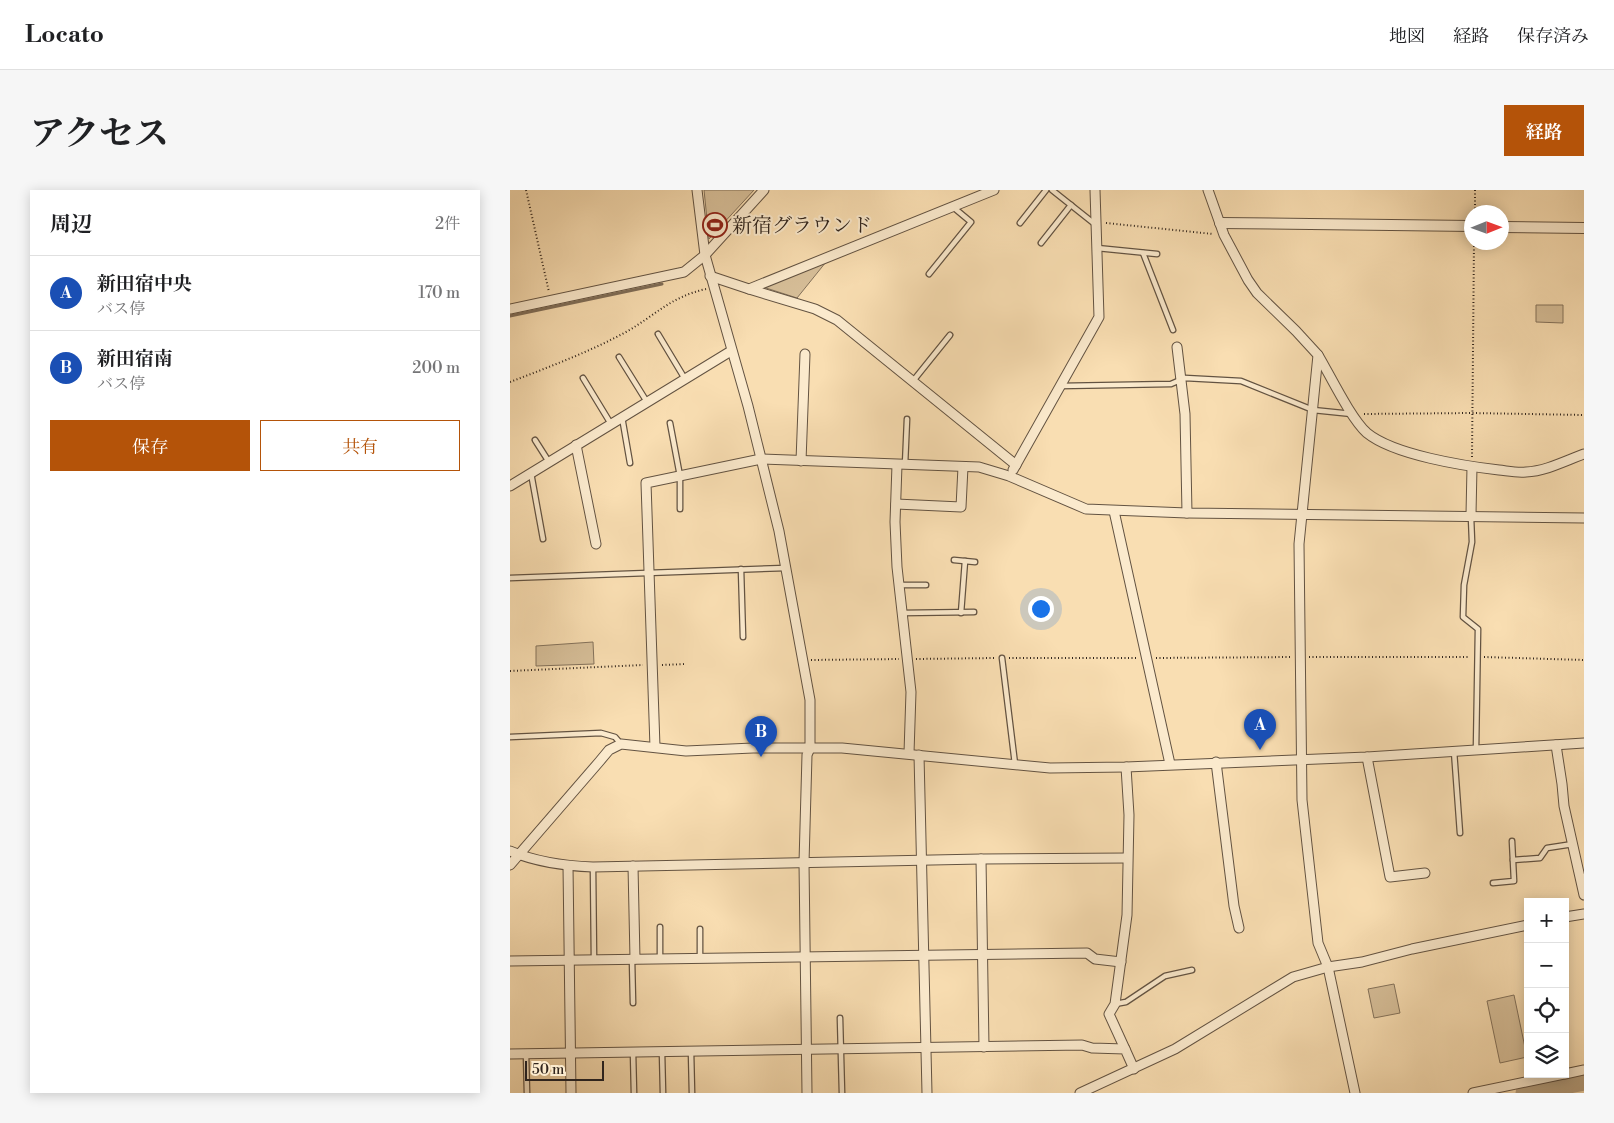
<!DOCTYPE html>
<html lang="ja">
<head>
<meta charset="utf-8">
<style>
	:root { --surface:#fff; --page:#f6f6f6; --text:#202124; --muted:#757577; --line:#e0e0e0; --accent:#b45309 }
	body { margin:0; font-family:"Libre Bodoni","Noto Serif JP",serif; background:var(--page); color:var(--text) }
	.controls { position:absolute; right:15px; bottom:15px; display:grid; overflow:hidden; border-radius:0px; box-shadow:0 2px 12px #0003 }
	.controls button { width:45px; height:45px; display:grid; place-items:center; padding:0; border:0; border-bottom:1px solid var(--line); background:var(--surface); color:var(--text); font:25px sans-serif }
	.compass { position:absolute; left:954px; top:15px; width:45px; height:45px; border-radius:50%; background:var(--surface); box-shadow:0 2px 12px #0003; rotate:89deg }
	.scale { position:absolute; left:15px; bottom:12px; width:79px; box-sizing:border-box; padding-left:5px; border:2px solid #31251d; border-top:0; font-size:14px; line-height:18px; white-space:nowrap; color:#31251d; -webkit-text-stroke:4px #fbeacd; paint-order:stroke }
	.you { position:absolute; left:530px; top:418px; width:18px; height:18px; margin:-12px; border:4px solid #fff; border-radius:50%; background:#1a73e8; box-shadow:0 0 0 8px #1a73e833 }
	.badge { display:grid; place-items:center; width:32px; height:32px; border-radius:50%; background:var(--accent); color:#fff; font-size:16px; font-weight:700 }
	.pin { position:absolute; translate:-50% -41px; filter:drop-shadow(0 1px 2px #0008) }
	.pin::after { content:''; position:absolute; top:26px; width:18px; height:15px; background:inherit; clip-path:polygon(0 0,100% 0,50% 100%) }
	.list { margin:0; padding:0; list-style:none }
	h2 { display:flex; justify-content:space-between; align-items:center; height:65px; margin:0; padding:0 20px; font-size:21px }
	h2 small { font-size:16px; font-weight:400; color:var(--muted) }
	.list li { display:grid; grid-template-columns:32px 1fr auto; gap:15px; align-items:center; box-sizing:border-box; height:75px; padding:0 20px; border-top:1px solid var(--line) }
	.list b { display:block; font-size:19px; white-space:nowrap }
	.list p { margin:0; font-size:16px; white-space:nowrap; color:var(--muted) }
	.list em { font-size:16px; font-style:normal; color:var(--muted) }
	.actions { display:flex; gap:10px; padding:15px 20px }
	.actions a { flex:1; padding:11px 0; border:1px solid var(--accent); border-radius:0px; text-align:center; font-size:18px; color:var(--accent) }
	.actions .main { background:var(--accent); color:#fff }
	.icon { flex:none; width:28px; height:28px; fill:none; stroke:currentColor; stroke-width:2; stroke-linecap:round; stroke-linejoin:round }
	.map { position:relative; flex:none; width:1074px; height:903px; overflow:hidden; border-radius:0px }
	header { display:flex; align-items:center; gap:30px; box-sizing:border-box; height:70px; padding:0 25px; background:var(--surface); border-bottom:1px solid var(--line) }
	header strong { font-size:24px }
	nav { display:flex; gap:28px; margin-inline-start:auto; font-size:18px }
	.intro { display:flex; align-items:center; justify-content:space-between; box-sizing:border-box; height:120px; padding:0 30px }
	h1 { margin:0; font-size:35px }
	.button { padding:12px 22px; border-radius:0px; background:var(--accent); color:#fff; font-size:18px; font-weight:700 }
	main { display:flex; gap:30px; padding:0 30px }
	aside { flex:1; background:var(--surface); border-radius:0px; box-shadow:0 2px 12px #0003 }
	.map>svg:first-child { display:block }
</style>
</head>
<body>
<header>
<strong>Locato</strong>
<nav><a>地図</a><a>経路</a><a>保存済み</a></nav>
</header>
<div class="intro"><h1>アクセス</h1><a class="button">経路</a></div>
<main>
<aside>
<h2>周辺<small>2件</small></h2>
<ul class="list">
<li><span class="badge" style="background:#1a4fb4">A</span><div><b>新田宿中央</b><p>バス停</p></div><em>170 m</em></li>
<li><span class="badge" style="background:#1a4fb4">B</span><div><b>新田宿南</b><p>バス停</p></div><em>200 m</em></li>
</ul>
<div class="actions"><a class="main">保存</a><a>共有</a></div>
</aside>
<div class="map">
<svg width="1074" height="903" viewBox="0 0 1074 903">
	<rect width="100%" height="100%" fill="#f9deb2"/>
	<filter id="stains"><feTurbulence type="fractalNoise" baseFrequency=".004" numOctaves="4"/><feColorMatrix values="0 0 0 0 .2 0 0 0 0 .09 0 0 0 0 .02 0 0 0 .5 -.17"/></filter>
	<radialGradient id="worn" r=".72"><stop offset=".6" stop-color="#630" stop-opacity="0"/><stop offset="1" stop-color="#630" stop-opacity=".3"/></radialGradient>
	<g fill="#d7bf99" stroke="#84725b">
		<polygon points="194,0 244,0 199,49"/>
		<polygon points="316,72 287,108 253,97"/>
		<polygon points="1026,115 1053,115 1053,133 1026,132"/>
		<polygon points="83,452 84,474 26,476 26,456"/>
		<polygon points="884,794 890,823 864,828 858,799"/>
		<polygon points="1004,805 1017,867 990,873 977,811"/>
	</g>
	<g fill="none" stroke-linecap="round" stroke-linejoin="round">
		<polyline stroke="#806e58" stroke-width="3" points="0,126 152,94"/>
		<polyline stroke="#b59f7f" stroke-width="19" points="1015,903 1074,891"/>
		<defs>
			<g id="service">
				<polyline points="542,0 586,35"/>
				<polyline points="510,33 536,0"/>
				<polyline points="531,53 561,15"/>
				<polyline points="587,58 647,64"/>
				<polyline points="633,63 663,140"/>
				<polyline points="419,84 461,32 443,17"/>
				<polyline points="148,144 175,189"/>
				<polyline points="109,167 137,212"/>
				<polyline points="73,188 101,234"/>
				<polyline points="403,191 440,145"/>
				<polyline points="550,196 661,194 675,188 731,191 803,220 842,224"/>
				<polyline points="112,227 120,273"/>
				<polyline points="160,233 170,286 170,319"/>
				<polyline points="25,250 39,272"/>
				<polyline points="395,275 397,229"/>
				<polyline points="21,283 33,349"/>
				<polyline points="961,327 962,352 954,395 953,427 968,439 966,560"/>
				<polyline points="444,370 465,372"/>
				<polyline points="231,379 233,447"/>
				<polyline points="0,388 276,378"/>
				<polyline points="389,395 416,395"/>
				<polyline points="392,423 464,422"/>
				<polyline points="451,423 455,371"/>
				<polyline points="492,468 505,574"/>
				<polyline points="0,547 91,543 105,547 111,554"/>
				<polyline points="944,561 950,643"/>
				<polyline points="1003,670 1030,668 1037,658 1063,654"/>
				<polyline points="83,677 84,770"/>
				<polyline points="983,693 1004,691 1002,651"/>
				<polyline points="150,737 150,769"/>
				<polyline points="190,739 190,769"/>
				<polyline points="122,769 123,813"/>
				<polyline points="605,814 616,812 655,786 682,780"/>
				<polyline points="330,828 332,903"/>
				<polyline points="181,861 182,903"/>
				<polyline points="123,862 124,903"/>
				<polyline points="152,862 153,903"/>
				<polyline points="16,864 17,903"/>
			</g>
			<g id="minor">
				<polyline points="187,0 195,65 238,216 269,341 300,510 300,558 297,565 294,673 297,903"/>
				<polyline points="698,0 714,45 738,90 747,103 786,141 808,165 789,354 792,610 808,753 818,777 845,903"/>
				<polyline points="200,86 239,99 484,0"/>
				<polyline points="239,99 305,119 327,130 506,275"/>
				<polyline points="0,119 174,82 195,65 254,0"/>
				<polyline points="667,157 675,224 677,323"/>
				<path d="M808,165C820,185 841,229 857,243C884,265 954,276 989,280C998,281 1007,283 1016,282C1036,281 1055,271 1074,264"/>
				<polyline points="66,255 86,354"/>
				<polyline points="291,271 295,164"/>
				<polyline points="387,275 385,332 387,377 401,502 399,563"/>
				<polyline points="503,280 589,127 585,0"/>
				<polyline points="0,296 221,161"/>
				<polyline points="386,314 451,317 453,277"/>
				<polyline points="604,321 660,574"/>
				<polyline points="961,325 962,277"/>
				<polyline points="1046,555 1052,594 1054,616 1074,705"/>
				<polyline points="145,557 136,293 251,269 469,277 499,286 576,319 677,323 1074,328"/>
				<polyline points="409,565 417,903"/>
				<polyline points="857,567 880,687 915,683"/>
				<polyline points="706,572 724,716 729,738"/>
				<path d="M0,661C26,672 55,676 83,677L471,669L617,668"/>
				<polyline points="471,669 474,857"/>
				<polyline points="0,675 89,572 99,560 111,554 176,561 243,558 332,558 540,578 616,577 857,567 1074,553"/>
				<polyline points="58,676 61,903"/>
				<polyline points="123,676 125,769"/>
				<polyline points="1055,727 1074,724"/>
				<polyline points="0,771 577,763 585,769 611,772"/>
				<polyline points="615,859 599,824 605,814 617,725 619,625 616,577"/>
				<polyline points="0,864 572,855 582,858 615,859 624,879"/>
				<polyline points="1055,884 1074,880"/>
				<polyline points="570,903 665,859 783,787 818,777 852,772 902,759 1018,735"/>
				<polyline points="963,903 1054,884"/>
			</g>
			<g id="tertiary">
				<polyline points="710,33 962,36"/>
				<polyline points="992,37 1074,38"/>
			</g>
		</defs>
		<use href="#service" stroke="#635342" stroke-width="7"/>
		<use href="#minor" stroke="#635342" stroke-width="11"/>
		<use href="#tertiary" stroke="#635342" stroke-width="12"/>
		<g stroke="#31251d" stroke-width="2" stroke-dasharray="1 2.5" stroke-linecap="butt">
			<polyline points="16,0 39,102"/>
			<polyline points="965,22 965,0"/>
			<polyline points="596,33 703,44"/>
			<path d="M0,192C39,177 79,162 116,142C146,125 160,107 196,99"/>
			<polyline points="854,224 962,223 1074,225"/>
			<polyline points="962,267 964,52"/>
			<polyline points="799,467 959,467"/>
			<polyline points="974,467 1074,470"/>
			<polyline points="499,468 627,468"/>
			<polyline points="646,468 782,467"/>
			<polyline points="406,469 484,468"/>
			<polyline points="301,470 389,469"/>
			<polyline points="152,475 176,474"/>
			<polyline points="0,481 133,475"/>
		</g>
		<use href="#service" stroke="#fbeacd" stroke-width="4.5"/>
		<use href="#minor" stroke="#fbeacd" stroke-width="9"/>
		<use href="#tertiary" stroke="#fbeacd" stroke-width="10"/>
	</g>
	<defs>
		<symbol id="stadium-ring" viewBox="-11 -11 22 22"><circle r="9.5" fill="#fbeacd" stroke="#8f2418" stroke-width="1.5"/><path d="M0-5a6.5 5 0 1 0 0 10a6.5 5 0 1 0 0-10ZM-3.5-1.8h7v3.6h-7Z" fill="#8f2418"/></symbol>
	</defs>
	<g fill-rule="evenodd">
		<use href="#stadium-ring" x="191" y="21" width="28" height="28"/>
	</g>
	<g text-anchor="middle" stroke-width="4" stroke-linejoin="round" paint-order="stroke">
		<g font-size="20" fill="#31251d" stroke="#fbeacd" text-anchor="start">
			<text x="222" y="42">新宿グラウンド</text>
		</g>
	</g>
	<rect width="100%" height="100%" filter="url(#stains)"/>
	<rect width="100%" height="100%" fill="url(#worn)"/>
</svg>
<div class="controls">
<button>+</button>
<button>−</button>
<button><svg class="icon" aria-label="locate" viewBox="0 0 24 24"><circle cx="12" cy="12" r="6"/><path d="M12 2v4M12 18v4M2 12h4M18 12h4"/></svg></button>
<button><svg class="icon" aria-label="layers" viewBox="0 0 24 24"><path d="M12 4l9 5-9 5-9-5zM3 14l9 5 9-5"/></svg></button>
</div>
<svg class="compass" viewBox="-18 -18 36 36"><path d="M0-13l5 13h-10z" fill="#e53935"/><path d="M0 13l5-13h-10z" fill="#757577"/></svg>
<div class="scale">50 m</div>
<div class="you"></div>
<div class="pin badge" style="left:750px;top:560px;background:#1a4fb4">A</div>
<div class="pin badge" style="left:251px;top:567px;background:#1a4fb4">B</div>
</div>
</main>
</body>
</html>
